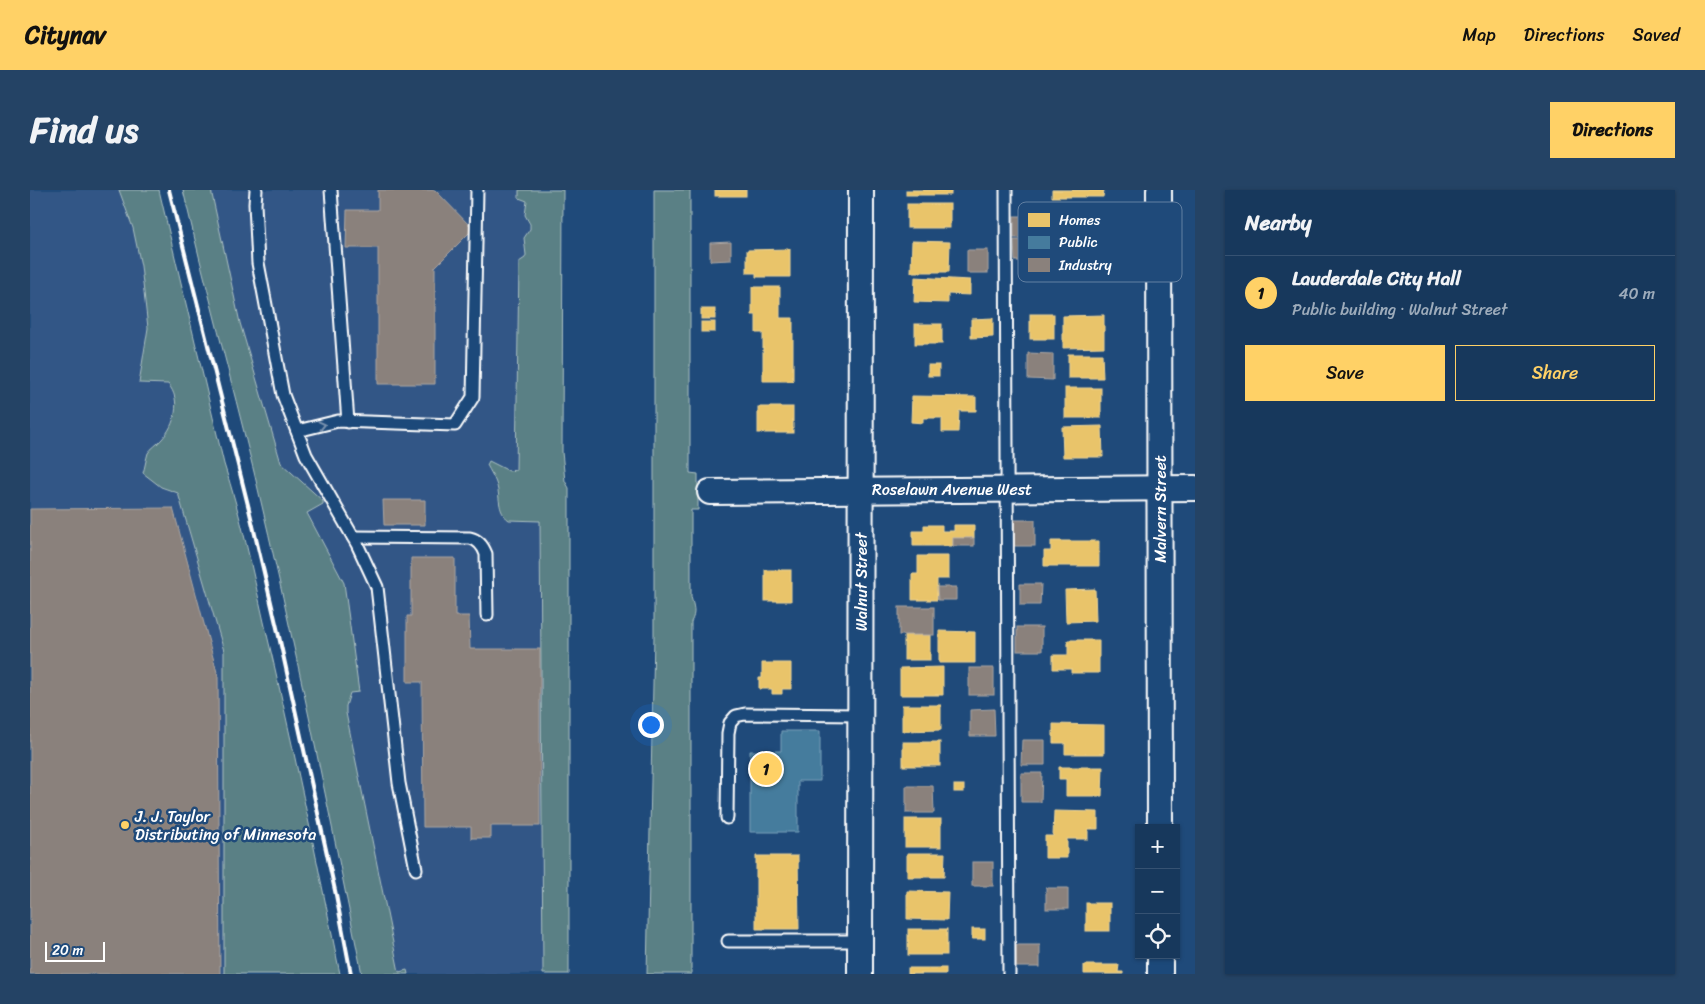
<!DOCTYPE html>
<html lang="en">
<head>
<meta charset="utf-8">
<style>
	:root { --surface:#17385c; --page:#244365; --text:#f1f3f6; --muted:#9eacbb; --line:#365272; --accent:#ffd166 }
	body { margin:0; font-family:Sriracha,sans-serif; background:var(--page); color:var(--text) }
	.controls { position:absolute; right:15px; bottom:15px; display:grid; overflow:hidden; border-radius:0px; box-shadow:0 1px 4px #0004 }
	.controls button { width:45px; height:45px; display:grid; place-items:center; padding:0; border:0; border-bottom:1px solid var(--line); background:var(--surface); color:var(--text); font:25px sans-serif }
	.scale { position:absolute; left:15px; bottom:12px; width:60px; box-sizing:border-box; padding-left:5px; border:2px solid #fff; border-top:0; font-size:14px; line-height:18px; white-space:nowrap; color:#fff; -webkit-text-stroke:4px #1f4a7a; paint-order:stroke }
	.you { position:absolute; left:620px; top:534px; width:18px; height:18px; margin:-12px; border:4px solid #fff; border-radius:50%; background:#1a73e8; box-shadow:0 0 0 8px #1a73e833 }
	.badge { display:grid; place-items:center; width:32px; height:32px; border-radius:50%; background:var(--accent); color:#111; font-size:16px; font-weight:700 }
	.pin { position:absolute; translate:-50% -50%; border:2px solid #fff; box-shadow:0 1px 5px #0006 }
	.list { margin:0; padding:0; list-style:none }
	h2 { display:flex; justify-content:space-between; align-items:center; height:65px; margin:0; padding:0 20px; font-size:21px }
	h2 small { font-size:16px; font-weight:400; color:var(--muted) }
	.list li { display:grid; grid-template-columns:32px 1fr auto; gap:15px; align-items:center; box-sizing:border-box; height:75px; padding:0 20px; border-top:1px solid var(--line) }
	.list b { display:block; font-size:19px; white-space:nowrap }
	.list p { margin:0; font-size:16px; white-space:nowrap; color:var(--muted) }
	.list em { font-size:16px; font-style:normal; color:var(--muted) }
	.actions { display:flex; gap:10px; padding:15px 20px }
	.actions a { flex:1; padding:11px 0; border:1px solid var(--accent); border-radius:0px; text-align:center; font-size:18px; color:var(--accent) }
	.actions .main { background:var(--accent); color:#111 }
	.icon { flex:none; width:28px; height:28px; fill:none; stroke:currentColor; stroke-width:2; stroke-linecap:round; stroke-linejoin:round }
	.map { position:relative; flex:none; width:1165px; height:784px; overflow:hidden; border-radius:0px }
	header { display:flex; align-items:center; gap:30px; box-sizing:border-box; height:70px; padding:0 25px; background:var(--accent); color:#111 }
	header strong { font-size:24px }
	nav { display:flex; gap:28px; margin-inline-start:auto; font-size:18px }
	.intro { display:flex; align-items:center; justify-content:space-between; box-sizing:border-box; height:120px; padding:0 30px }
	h1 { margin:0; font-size:35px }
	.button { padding:12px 22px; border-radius:0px; background:var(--accent); color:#111; font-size:18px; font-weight:700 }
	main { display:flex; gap:30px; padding:0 30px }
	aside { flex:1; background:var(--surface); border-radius:0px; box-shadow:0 1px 4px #0004 }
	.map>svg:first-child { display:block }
</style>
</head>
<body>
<header>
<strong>Citynav</strong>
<nav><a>Map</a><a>Directions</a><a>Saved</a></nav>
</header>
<div class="intro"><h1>Find us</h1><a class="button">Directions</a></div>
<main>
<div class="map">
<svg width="1165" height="784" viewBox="0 0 1165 784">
	<rect width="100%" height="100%" fill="#1f4a7a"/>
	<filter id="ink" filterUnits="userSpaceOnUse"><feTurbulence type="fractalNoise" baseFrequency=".02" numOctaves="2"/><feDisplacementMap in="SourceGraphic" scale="10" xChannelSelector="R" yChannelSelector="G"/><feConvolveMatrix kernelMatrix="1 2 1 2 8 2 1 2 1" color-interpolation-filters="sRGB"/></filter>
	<g filter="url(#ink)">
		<g fill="#325686">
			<polygon points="0,0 89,0 103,38 111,76 118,138 109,193 138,194 142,199 146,214 143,232 134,247 119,263 131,297 148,303 194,460 194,784 0,784"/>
			<polygon points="181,0 489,0 489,8 497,11 497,16 495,21 500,39 494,48 496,65 495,69 489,72 486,281 479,281 459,271 457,275 466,293 470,319 479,330 510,330 513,784 378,784 378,781 369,782 316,523 316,516 320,503 328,502 314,393 277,322 293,314 293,311 251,273 210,133"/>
		</g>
		<g fill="#5a8085" stroke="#acc0c2">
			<path d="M89,0H129L194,274C211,326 222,379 234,432C262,549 286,666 310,784H194V461L148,303L131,297L113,283C115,277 116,269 118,263C121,258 128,254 132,249C145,235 152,210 138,194L109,193L118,138L111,76L103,38Z"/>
			<path d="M153,0H181L210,133L251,273L293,311V314L277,323L314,393L329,502L320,503L316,516V523L369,782L377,780L378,784H332C298,616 264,449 224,282C201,188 175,95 153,0Z"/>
			<path d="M489,0H533L532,262L535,291L539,298V784H513L510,331L479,330C466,321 471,306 466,293C464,287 460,281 457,275L459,271L479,281L486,280L489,72L495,68L496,65L494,48L500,39V34L495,25L497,11L489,8Z"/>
			<path d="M624,0H660V283L668,284V320H661V407C664,417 666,423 661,432V784H617L624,446Z"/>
		</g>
		<g fill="#e9c46a" stroke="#f0d697">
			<rect x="685" y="0" width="31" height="6"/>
			<rect x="876" y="0" width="45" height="5"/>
			<polygon points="1022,0 1074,0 1073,7 1022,7"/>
			<rect x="877" y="14" width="43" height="24"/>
			<polygon points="882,51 920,52 919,82 881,82"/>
			<polygon points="760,59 760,87 726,87 726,83 717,83 717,60"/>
			<polygon points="885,87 940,90 940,105 918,104 918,113 884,112"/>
			<polygon points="722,97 750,97 750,128 763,128 763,191 733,191 733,143 726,143 726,125 722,125"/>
			<rect x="671" y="119" width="14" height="10"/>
			<rect x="1000" y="124" width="24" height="25"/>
			<polygon points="1074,125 1074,157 1033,158 1033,126"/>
			<polygon points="963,128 963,147 941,148 941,129"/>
			<rect x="671" y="132" width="14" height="10"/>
			<rect x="885" y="134" width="27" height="20"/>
			<polygon points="1038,164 1072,164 1073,188 1038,188"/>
			<rect x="898" y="175" width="11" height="11"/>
			<rect x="1035" y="198" width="36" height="30"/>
			<polygon points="882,206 946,207 946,221 929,221 928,242 912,242 912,228 893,228 893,233 881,232"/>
			<rect x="728" y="217" width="35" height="26"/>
			<polygon points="1072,236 1073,267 1033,267 1032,237"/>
			<polygon points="894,335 912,335 912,341 924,341 924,335 944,335 944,348 923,348 923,356 883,356 883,341 894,341"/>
			<polygon points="1021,351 1069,351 1069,376 1014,376 1014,361 1021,361"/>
			<polygon points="888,366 918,366 918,389 907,389 907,410 882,410 882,384 888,384"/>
			<rect x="735" y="380" width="26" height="31"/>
			<polygon points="1065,399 1066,431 1036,432 1035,400"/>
			<polygon points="909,441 945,442 945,473 909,473"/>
			<rect x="874" y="445" width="26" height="25"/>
			<polygon points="1038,450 1069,450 1069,483 1041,483 1041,479 1023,479 1023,465 1038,465"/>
			<polygon points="732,473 761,473 761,499 752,499 752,504 742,504 742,499 729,499 729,488 732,488"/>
			<polygon points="913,477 913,505 870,505 870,478"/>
			<polygon points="872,515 911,515 911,540 872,541"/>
			<polygon points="1023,534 1074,535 1074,564 1035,564 1035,553 1023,553"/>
			<rect x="873" y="552" width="37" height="24"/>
			<polygon points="1029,577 1073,577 1072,606 1036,606 1036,589 1029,589"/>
			<rect x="924" y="595" width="10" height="7"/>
			<polygon points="1024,621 1068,622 1068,639 1058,639 1058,649 1037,649 1037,668 1015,668 1015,646 1023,646"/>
			<rect x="875" y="629" width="36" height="28"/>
			<polygon points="877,663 915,663 914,687 877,687"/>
			<polygon points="726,666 768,666 769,739 726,739"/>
			<polygon points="877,701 918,702 917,730 877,729"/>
			<rect x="1056" y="713" width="24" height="28"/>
			<rect x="878" y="739" width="39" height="26"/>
			<rect x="942" y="739" width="13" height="10"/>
			<polygon points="1054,775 1089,775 1088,782 1093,782 1093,784 1054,784"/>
			<rect x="878" y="778" width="38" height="6"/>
		</g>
		<polygon fill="#457b9d" stroke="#7da3ba" points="751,541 790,541 790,591 768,591 768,642 720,642 720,561 751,561"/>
		<g fill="#8a817c" stroke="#ada7a3">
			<polygon points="348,0 405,0 443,39 405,77 405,194 348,194 348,58 316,58 317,20 348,20"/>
			<rect x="984" y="26" width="20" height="22"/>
			<polygon points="984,50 1008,50 1008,71 985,71"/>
			<polygon points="701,52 701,70 680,71 680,53"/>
			<rect x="937" y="60" width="21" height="23"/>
			<polygon points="998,163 1023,164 1023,190 998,189"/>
			<polygon points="353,310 395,310 395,335 354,335"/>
			<polygon points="143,318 188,486 190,784 0,784 0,319"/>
			<rect x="984" y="330" width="21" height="26"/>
			<rect x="923" y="348" width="21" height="8"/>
			<polygon points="381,368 425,368 425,426 439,426 440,459 510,459 510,636 461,636 461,648 441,648 441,637 393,637 392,492 377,492 377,426 381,426"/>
			<polygon points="990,394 1011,394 1010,415 990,415"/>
			<polygon points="907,397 926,397 926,410 908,410"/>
			<rect x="869" y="417" width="35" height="28"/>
			<rect x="987" y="437" width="25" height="24"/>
			<rect x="939" y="478" width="25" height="27"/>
			<polygon points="964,519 965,546 940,546 940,520"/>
			<polygon points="992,550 1015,550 1015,575 991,575"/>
			<polygon points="991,583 1012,583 1011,612 991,612"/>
			<polygon points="876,596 903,596 904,623 876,623"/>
			<rect x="942" y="672" width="21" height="24"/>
			<rect x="1016" y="698" width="22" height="21"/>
			<rect x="986" y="755" width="24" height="22"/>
		</g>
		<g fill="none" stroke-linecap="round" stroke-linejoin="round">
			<defs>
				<g id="lane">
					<polyline points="226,0 225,14 228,73 253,205 276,265 327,354 347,397 369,593 386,679"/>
					<polyline points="301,0 318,232"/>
					<polyline points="976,0 979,784"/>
					<polyline points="267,241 308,231 425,235 443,207 447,0"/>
					<path d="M323,347L440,348C449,350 453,356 456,364L457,425"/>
					<polyline points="697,628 698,543 700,533 706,526 715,524 831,525"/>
					<polyline points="698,751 830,751"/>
				</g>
				<g id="street">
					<polyline points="1129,0 1130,638"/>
					<polyline points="680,302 1165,298"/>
					<polyline points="1130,765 1130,784"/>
					<polyline points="830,784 831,0"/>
				</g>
			</defs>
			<use href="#lane" stroke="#fff" stroke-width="15"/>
			<use href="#street" stroke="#fff" stroke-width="28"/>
			<use href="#lane" stroke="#1f4a7a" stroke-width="11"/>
			<use href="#street" stroke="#1f4a7a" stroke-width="24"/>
			<polyline stroke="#fff" stroke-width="4" points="139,0 219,319 248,442 306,705 321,784"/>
		</g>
		<defs><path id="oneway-chevron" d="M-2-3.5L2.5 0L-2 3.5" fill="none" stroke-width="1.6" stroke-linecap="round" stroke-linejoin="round" transform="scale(1.25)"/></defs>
		<use stroke="#7992af" href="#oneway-chevron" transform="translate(292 235) rotate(-13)"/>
	</g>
	<circle fill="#ffd166" stroke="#1f4a7a" stroke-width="2" cx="95" cy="635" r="5"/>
	<g text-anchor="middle" stroke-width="5" stroke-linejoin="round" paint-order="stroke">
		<g font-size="16" fill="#fff" stroke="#1f4a7a">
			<text x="922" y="305">Roselawn Avenue West</text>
			<text transform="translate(1130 319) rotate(-90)" y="6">Malvern Street</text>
			<text transform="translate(831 392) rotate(-90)" y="6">Walnut Street</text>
		</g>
		<g font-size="16" fill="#fff" stroke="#1f4a7a" text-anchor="start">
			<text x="105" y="632">J. J. Taylor<tspan x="105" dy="18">Distributing of Minnesota</tspan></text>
		</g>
	</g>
	<rect x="988" y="12" width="164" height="80" rx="8" fill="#1f4a7a" stroke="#6280a2" stroke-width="1"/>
	<rect x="998" y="23" width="22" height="14" fill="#e9c46a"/>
	<rect x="998" y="46" width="22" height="13" fill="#457b9d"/>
	<rect x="998" y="68" width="22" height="14" fill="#8a817c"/>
	<g font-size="14" fill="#fff">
		<text x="1029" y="35">Homes</text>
		<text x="1029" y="57">Public</text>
		<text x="1029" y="80">Industry</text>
	</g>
</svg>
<div class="controls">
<button>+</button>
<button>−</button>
<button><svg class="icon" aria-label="locate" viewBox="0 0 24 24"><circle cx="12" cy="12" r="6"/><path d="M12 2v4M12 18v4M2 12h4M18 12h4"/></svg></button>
</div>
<div class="scale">20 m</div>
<div class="you"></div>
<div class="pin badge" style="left:736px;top:579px">1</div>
</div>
<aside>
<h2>Nearby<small></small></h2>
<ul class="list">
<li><span class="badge">1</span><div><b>Lauderdale City Hall</b><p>Public building · Walnut Street</p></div><em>40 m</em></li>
</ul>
<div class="actions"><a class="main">Save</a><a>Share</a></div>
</aside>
</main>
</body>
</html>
